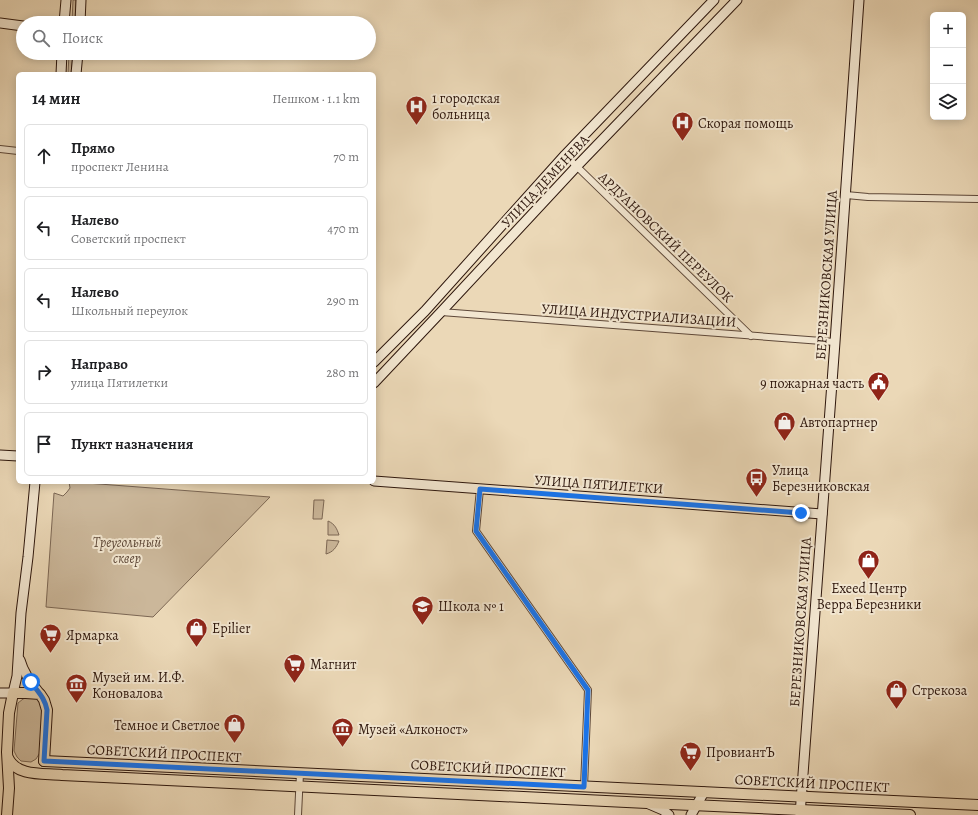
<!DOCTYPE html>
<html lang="ru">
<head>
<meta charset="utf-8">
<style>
	:root { --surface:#fff; --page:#f6f6f6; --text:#202124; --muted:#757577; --line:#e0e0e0 }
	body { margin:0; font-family:Alegreya,serif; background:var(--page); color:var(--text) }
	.controls { position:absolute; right:12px; top:12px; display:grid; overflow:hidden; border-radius:6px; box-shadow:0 2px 10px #0003 }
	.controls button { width:36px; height:36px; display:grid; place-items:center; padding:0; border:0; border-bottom:1px solid var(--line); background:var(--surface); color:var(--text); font:20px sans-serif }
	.stop { position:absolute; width:12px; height:12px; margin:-9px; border:3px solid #1a73e8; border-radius:50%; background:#fff }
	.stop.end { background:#1a73e8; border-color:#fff; box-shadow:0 1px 4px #0008 }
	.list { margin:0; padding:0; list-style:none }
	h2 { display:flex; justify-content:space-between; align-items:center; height:52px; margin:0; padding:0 16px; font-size:17px }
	h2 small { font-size:13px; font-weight:400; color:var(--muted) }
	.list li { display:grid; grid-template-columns:26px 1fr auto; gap:12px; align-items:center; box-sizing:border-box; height:64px; margin:0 8px 8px; padding:0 8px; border:1px solid var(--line); border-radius:6px }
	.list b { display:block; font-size:15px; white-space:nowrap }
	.list p { margin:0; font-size:13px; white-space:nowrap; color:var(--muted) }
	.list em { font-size:13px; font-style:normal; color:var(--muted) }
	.icon { flex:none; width:22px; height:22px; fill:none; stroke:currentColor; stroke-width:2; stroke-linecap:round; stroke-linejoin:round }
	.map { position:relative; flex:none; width:978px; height:815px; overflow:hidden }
	.search { position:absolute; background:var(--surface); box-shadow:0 2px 10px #0003; left:16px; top:16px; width:360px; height:44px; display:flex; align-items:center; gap:10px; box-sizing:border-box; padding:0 14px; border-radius:22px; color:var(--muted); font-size:15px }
	.panel { position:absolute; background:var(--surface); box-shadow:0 2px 10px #0003; left:16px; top:72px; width:360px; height:412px; border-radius:6px }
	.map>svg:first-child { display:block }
</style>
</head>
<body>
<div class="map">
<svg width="978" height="815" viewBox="0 0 978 815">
	<rect width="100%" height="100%" fill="#ebd8b7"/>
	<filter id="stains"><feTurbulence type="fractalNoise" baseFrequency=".005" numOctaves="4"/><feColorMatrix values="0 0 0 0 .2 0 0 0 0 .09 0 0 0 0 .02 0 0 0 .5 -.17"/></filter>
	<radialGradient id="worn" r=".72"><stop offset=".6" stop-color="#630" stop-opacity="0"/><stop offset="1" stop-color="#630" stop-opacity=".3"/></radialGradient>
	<g fill="#cbb79a" stroke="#7c6754">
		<polygon points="73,0 76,0 75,23 72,23 72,22"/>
		<polygon points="69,53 73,53 71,74 68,74"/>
		<polygon points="69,482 73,482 270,497 153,617 46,607 54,493 63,496 67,492 70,488"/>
		<polygon points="314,500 324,500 322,519 313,519"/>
		<path d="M328,521C335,524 337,529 339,535H328Z"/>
		<path d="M327,540L339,541C336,548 333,552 326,554Z"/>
		<polygon points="28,697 32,697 39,700 43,709 41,751 36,759 31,762 21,761 17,757 14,751 18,703 23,699"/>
	</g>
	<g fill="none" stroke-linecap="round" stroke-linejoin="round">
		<defs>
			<g id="street">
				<polyline points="0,149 18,151"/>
				<polyline points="565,155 751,336"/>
				<polyline points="846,195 868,197 978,199"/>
				<polyline points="441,312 835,342"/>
				<polyline points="480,489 476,531 588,690 584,787"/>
				<polyline points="298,815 300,773"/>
			</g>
			<g id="secondary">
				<polyline points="0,23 23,26"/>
				<polyline points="64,23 66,0"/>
				<polyline points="80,23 81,0"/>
				<polyline points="61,74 62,53"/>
				<polyline points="76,74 78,53"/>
				<polyline points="374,362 425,311 565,155 714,0"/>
				<polyline points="374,383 441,312 577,166 737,0"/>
				<polyline points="0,455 18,456"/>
				<polyline points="374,481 822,514"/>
				<path d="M20,660C24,674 31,682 40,694"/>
				<polyline points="0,693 13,693 17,676 21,613 28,557 35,482"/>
				<polyline points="649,804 663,810 669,815"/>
				<polyline points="691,815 704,792"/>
				<polyline points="800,815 835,342 859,0"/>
			</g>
			<g id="primary">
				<path d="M8,758C17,777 44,773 62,775L647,803L910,815"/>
				<polyline points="44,761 978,805"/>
				<polyline points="7,815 9,788 7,752 9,713 13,693 26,693 40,694 44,700 47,710 44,761"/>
			</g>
		</defs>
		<use href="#street" stroke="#5d4738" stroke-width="8"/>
		<use href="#secondary" stroke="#2e170d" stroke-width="11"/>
		<use href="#primary" stroke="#2e170d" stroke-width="12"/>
		<use href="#street" stroke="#f2e6d0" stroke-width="6"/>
		<use href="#secondary" stroke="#f2e6d0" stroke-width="9"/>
		<use href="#primary" stroke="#ebd8b7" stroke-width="10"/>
	</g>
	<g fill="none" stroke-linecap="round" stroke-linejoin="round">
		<path stroke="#1a73e8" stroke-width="5" d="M31,682C38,692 45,698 47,710L44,761L584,787L588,690L476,531L480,489L801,513"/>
	</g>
	<defs>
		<symbol id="hospital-pin" viewBox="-11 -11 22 30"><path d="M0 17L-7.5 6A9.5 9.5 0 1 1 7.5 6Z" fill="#8f2418" stroke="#f2e6d0"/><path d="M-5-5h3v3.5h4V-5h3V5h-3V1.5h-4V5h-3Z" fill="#fff"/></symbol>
		<symbol id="civic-pin" viewBox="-11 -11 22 30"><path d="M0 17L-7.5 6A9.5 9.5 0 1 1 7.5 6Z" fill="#8f2418" stroke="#f2e6d0"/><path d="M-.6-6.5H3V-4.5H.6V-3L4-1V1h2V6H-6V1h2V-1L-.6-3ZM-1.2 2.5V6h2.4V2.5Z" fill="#fff"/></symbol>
		<symbol id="shop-pin" viewBox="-11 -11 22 30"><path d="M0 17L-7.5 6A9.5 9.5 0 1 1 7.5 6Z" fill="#8f2418" stroke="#f2e6d0"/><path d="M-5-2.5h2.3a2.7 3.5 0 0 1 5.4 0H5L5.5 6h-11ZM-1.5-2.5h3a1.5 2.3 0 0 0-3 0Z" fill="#fff"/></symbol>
		<symbol id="bus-pin" viewBox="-11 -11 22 30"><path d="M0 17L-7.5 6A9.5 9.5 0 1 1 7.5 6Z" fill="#8f2418" stroke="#f2e6d0"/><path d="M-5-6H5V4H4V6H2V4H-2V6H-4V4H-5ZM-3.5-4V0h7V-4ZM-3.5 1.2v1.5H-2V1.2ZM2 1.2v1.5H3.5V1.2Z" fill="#fff"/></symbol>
		<symbol id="school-pin" viewBox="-11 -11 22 30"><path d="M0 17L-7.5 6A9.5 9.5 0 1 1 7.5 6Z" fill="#8f2418" stroke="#f2e6d0"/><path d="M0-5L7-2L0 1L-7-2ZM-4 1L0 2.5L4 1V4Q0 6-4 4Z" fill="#fff"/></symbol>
		<symbol id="supermarket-pin" viewBox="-11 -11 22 30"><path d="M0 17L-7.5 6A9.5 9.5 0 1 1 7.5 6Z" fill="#8f2418" stroke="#f2e6d0"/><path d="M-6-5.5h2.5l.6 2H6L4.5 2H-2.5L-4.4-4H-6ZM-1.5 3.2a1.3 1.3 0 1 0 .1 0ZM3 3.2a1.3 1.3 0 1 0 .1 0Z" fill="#fff"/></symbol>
		<symbol id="museum-pin" viewBox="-11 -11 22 30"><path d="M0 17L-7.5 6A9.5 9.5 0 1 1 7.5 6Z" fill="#8f2418" stroke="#f2e6d0"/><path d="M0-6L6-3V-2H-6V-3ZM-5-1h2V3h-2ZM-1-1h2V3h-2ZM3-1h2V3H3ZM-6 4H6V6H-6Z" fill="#fff"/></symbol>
	</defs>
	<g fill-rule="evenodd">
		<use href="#hospital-pin" x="404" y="94" width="25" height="34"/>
		<use href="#hospital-pin" x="670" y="110" width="25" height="34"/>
		<use href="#civic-pin" x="866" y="370" width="25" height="34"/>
		<use href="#shop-pin" x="772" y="410" width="25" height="34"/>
		<use href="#bus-pin" x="744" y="466" width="25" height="34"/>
		<use href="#shop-pin" x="856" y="548" width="25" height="34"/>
		<use href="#school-pin" x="410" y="594" width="25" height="34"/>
		<use href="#shop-pin" x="184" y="616" width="25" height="34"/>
		<use href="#supermarket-pin" x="38" y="622" width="25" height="34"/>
		<use href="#supermarket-pin" x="282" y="652" width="25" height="34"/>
		<use href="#museum-pin" x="64" y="672" width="25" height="34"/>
		<use href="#shop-pin" x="884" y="678" width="25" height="34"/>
		<use href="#shop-pin" x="222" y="712" width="25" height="34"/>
		<use href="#museum-pin" x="330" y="716" width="25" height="34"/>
		<use href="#supermarket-pin" x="678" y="740" width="25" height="34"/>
	</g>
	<g text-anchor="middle" stroke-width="4" stroke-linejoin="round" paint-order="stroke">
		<g font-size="14" fill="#2e170d" stroke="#f2e6d0" text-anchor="start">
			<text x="432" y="103">1 городская<tspan x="432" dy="16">больница</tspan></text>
			<text x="698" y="128">Скорая помощь</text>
			<text x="864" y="388" text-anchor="end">9 пожарная часть</text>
			<text x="800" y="427">Автопартнер</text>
			<text x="772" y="475">Улица<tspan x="772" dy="16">Березниковская</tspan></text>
			<text x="869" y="593" text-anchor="middle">Exeed Центр<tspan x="869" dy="16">Верра Березники</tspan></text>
			<text x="438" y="611">Школа № 1</text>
			<text x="212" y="633">Epilier</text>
			<text x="66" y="640">Ярмарка</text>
			<text x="310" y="669">Магнит</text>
			<text x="92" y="682">Музей им. И.Ф.<tspan x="92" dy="16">Коновалова</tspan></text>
			<text x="912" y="695">Стрекоза</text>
			<text x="220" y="730" text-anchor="end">Темное и Светлое</text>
			<text x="358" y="734">Музей «Алконост»</text>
			<text x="706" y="757">ПровиантЪ</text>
		</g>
		<g font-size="14" fill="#2e170d" stroke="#f2e6d0">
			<text transform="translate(545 181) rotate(-47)" y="5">УЛИЦА ДЕМЕНЕВА</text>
			<text transform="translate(666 237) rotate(44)" y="5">АРДУАНОВСКИЙ ПЕРЕУЛОК</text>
			<text transform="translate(826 275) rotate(-86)" y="5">БЕРЕЗНИКОВСКАЯ УЛИЦА</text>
			<text transform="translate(639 315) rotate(4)" y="5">УЛИЦА ИНДУСТРИАЛИЗАЦИИ</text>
			<text transform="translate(599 484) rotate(4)" y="5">УЛИЦА ПЯТИЛЕТКИ</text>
			<text transform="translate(800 622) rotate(-86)" y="5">БЕРЕЗНИКОВСКАЯ УЛИЦА</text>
			<text transform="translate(164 753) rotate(3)" y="5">СОВЕТСКИЙ ПРОСПЕКТ</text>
			<text transform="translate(488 768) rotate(3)" y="5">СОВЕТСКИЙ ПРОСПЕКТ</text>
			<text transform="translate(812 783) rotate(3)" y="5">СОВЕТСКИЙ ПРОСПЕКТ</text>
		</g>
		<g font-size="14" font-style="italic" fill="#5d4737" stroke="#f2e6d0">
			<text x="127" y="547">Треугольный<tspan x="127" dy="16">сквер</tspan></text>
		</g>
	</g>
	<rect width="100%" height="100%" filter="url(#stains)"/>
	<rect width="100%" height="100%" fill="url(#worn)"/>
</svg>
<div class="controls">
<button>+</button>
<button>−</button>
<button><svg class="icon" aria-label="layers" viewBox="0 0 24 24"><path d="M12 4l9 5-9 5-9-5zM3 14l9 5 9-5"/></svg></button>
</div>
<div class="stop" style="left:31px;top:682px"></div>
<div class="stop end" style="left:801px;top:513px"></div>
<div class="search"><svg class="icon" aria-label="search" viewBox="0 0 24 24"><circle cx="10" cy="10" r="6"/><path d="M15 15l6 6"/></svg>Поиск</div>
<section class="panel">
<h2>14 мин<small>Пешком · 1.1 km</small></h2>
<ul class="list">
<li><svg class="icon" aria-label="ahead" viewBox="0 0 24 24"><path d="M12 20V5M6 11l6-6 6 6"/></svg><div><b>Прямо</b><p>проспект Ленина</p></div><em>70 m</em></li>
<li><svg class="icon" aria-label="left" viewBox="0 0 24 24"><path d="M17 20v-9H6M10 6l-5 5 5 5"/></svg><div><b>Налево</b><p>Советский проспект</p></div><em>470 m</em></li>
<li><svg class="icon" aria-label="left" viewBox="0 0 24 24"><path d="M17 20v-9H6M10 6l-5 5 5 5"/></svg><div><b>Налево</b><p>Школьный переулок</p></div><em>290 m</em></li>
<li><svg class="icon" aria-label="right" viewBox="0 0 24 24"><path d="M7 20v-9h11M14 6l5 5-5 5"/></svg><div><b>Направо</b><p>улица Пятилетки</p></div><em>280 m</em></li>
<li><svg class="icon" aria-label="arrive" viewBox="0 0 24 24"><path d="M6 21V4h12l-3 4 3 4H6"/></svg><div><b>Пункт назначения</b></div></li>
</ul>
</section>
</div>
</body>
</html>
